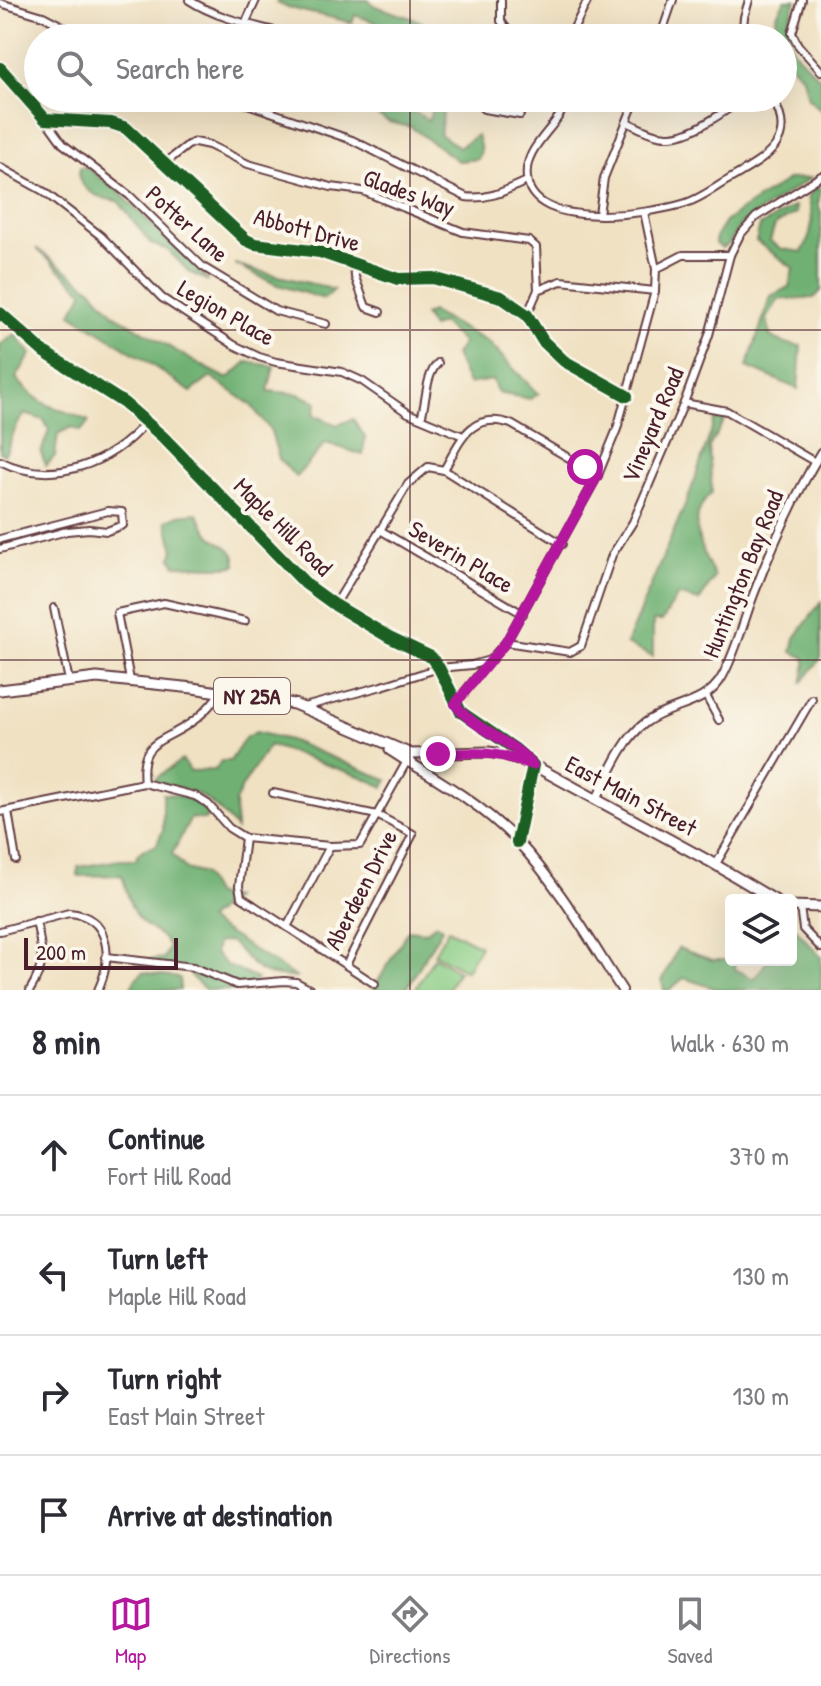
<!DOCTYPE html>
<html lang="en">
<head>
<meta charset="utf-8">
<style>
	:root { --surface:#fff; --page:#f7f7f7; --text:#2b2b33; --muted:#7c7c81; --line:#e1e1e2; --accent:#b5179e }
	body { margin:0; font-family:"Patrick Hand",sans-serif; background:var(--page); color:var(--text) }
	.controls { position:absolute; right:24px; bottom:24px; display:grid; overflow:hidden; border-radius:8px; box-shadow:0 8px 32px #0002 }
	.controls button { width:72px; height:72px; display:grid; place-items:center; padding:0; border:0; border-bottom:2px solid var(--line); background:var(--surface); color:var(--text); font:40px sans-serif }
	.scale { position:absolute; left:24px; bottom:20px; width:154px; box-sizing:border-box; padding-left:8px; border:4px solid #4a1f2b; border-top:0; font-size:22px; line-height:28px; white-space:nowrap; color:#4a1f2b; -webkit-text-stroke:6px #fbf7ec; paint-order:stroke }
	.stop { position:absolute; width:24px; height:24px; margin:-18px; border:6px solid #b5179e; border-radius:50%; background:#fff }
	.stop.end { background:#b5179e; border-color:#fff; box-shadow:0 2px 8px #0008 }
	.list { margin:0; padding:0; list-style:none }
	h2 { display:flex; justify-content:space-between; align-items:center; height:104px; margin:0; padding:0 32px; font-size:34px }
	h2 small { font-size:26px; font-weight:400; color:var(--muted) }
	.list li { display:grid; grid-template-columns:52px 1fr auto; gap:24px; align-items:center; box-sizing:border-box; height:120px; padding:0 32px; border-top:2px solid var(--line) }
	.list b { display:block; font-size:30px; white-space:nowrap }
	.list p { margin:0; font-size:26px; white-space:nowrap; color:var(--muted) }
	.list em { font-size:26px; font-style:normal; color:var(--muted) }
	.icon { flex:none; width:44px; height:44px; fill:none; stroke:currentColor; stroke-width:2; stroke-linecap:round; stroke-linejoin:round }
	.map { position:relative; flex:none; width:821px; height:990px; overflow:hidden }
	.search { position:absolute; background:var(--surface); box-shadow:0 8px 32px #0002; left:24px; right:24px; top:24px; height:88px; display:flex; align-items:center; gap:20px; box-sizing:border-box; padding:0 28px; border-radius:44px; color:var(--muted); font-size:30px }
	.sheet { height:584px; background:var(--surface) }
	nav { display:flex; justify-content:space-around; align-items:center; box-sizing:border-box; height:112px; border-top:2px solid var(--line); background:var(--surface); font-size:22px; color:var(--muted) }
	nav a { display:grid; justify-items:center; gap:4px }
	nav .on { color:var(--accent) }
	.map>svg:first-child { display:block }
</style>
</head>
<body>
<div class="map">
<svg width="821" height="990" viewBox="0 0 821 990">
	<rect width="100%" height="100%" fill="#fbf7ec"/>
	<filter id="ink" filterUnits="userSpaceOnUse"><feTurbulence type="fractalNoise" baseFrequency=".0125" numOctaves="2"/><feDisplacementMap in="SourceGraphic" scale="16" xChannelSelector="R" yChannelSelector="G"/><feConvolveMatrix kernelMatrix="1 2 1 2 8 2 1 2 1" color-interpolation-filters="sRGB"/></filter>
	<filter id="wash" filterUnits="userSpaceOnUse"><feTurbulence type="fractalNoise" baseFrequency=".006" numOctaves="4" result="noise"/><feDisplacementMap in="SourceGraphic" scale="32" xChannelSelector="R" yChannelSelector="G"/><feGaussianBlur stdDeviation="1.8" result="paint"/><feColorMatrix in="noise" values="0 0 0 0 0 0 0 0 0 0 0 0 0 0 0 0 0 1.4 0 .05"/><feComposite in="paint" operator="in"/></filter>
	<g filter="url(#wash)">
		<rect width="100%" height="100%" fill="#f0e1c2"/>
		<g fill="#8bce86" stroke="#6a7658" stroke-width="2">
			<polygon points="448,929 480,946 466,971 434,954"/>
			<polygon points="434,957 458,971 447,990 415,990"/>
		</g>
		<g fill="#70b173" stroke="#5d684f" stroke-width="2">
			<path d="M280,0H368L375,6L417,20L440,32L442,38H420L355,15L352,23C326,15 301,13 276,3Z"/>
			<path d="M785,0H796C779,44 790,47 821,79V110L808,98L803,78L783,56V38H778L776,16Z"/>
			<polygon points="67,98 108,98 97,115 84,117"/>
			<path d="M336,98H372L378,100L390,98L388,104C402,110 415,110 428,120L437,98H458L444,105L440,134L459,147L477,135L481,150L478,159L458,161L411,127L389,122L372,112Z"/>
			<path d="M80,167H86L118,191L209,281L190,273L168,250L151,244L118,201C99,199 74,189 80,167Z"/>
			<polygon points="811,178 741,224 729,244 722,248 715,243 716,236 725,222 741,210 789,179"/>
			<path d="M817,187L821,189L818,204L821,212V291L814,298L779,299L767,318L770,336L784,343L801,346L798,389L747,367L771,296L789,287L793,268L756,241L760,226L795,206L796,213L775,225L770,241L782,249L802,252C813,233 814,218 808,197Z"/>
			<polygon points="36,248 92,289 114,314 195,362 228,379 247,362 274,366 268,391 299,394 317,402 314,415 337,425 353,419 365,437 363,455 326,443 296,477 279,459 271,431 251,405 211,377 191,392 146,361 71,314 84,292"/>
			<path d="M235,264C267,275 301,280 334,290L324,299L275,284Z"/>
			<polygon points="431,312 488,342 538,394 530,399 498,393 492,380 468,384 455,355 463,343 442,323 432,328 424,315"/>
			<path d="M15,334L31,354L16,378C41,409 56,406 89,421L81,431L71,427L58,434L55,456L46,466L41,453L49,430L44,420L25,414C13,426 13,441 4,455L0,452V345Z"/>
			<path d="M725,419L709,447L712,493C684,517 701,550 715,577L699,601L678,595L662,621H653V657L626,644L690,493L715,420Z"/>
			<path d="M197,513C201,520 206,530 211,536C221,546 236,546 236,565C224,570 191,565 176,565L171,558L174,550L166,521L178,515Z"/>
			<polygon points="821,602 821,658 802,683 806,664 804,657 792,652 795,638"/>
			<path d="M256,732L289,740L388,780L384,787L362,777L269,745L242,787L235,802L236,829C208,795 198,791 155,782L156,778L182,760L190,771L215,770L221,761H230L246,737Z"/>
			<path d="M163,794C179,794 197,800 209,812L205,820L191,818L172,854L186,869L203,874L215,895L233,898L207,920L297,978C284,976 269,977 258,969C246,961 241,949 229,941L217,943L215,953L226,965L257,979L245,990H206L192,978L189,970L136,962L164,958L169,947C160,932 156,934 144,924C130,914 127,891 122,875L78,876V867L120,860H136C138,849 147,848 156,846L163,830Z"/>
			<polygon points="436,924 442,928 406,990 373,990 408,930 425,932"/>
			<polygon points="794,927 821,957 821,990 720,990 684,978 669,990 664,990 662,981 678,948 712,960 735,960 735,969 754,979 768,960 791,960 791,931"/>
			<polygon points="143,972 180,978 180,990 130,990 135,979"/>
		</g>
	</g>
	<g filter="url(#ink)">
		<g fill="none" stroke-linecap="round" stroke-linejoin="round">
			<defs>
				<g id="minor">
					<path d="M189,0C221,21 264,27 300,38"/>
					<polyline points="501,0 501,21 513,38"/>
					<polyline points="802,0 792,33 798,45 821,71"/>
					<polyline points="0,3 43,16 85,38"/>
					<polyline points="246,22 256,0"/>
					<polyline points="569,38 588,0"/>
					<polyline points="660,38 673,0"/>
					<polyline points="742,38 744,17 749,0"/>
					<polyline points="0,68 45,119 111,123 126,128 246,240 255,244 320,252 398,279 433,278 501,297 527,315 543,341 564,361 627,396"/>
					<path d="M230,98L352,140L466,197C489,200 507,190 527,181"/>
					<polyline points="472,98 484,109 520,115"/>
					<path d="M567,98C560,128 523,145 527,178C533,232 651,214 686,203C701,198 714,188 728,180C762,160 800,143 772,98"/>
					<polyline points="45,119 63,144 130,196 203,267 276,311 326,324"/>
					<path d="M627,122C640,128 655,137 670,136C696,135 723,111 745,98"/>
					<polyline points="164,164 188,145 195,142 209,145 248,164 331,187 363,191 463,232 529,241 536,247 538,290 527,315"/>
					<polyline points="0,167 43,191 101,236 162,298 234,345 259,357 276,362 342,372 362,381 408,413 463,436"/>
					<polyline points="599,214 604,178 636,98"/>
					<polyline points="354,264 355,277 366,307 380,312"/>
					<polyline points="656,269 683,255 730,255"/>
					<polyline points="538,290 561,281 655,291"/>
					<polyline points="0,313 44,352 124,403 163,437 306,584 335,605 389,637 431,657 439,668 461,712 515,749 533,765 517,842"/>
					<polyline points="684,403 727,411 815,462"/>
					<path d="M421,418C427,400 425,376 438,363"/>
					<path d="M0,461C52,487 111,464 146,422"/>
					<path d="M444,470C460,442 470,410 511,424L598,475"/>
					<polyline points="380,530 523,614"/>
					<polyline points="0,539 108,511 122,512 123,525 107,531 89,529 67,531 0,549"/>
					<polyline points="335,605 408,484 428,467 444,470 562,544"/>
					<polyline points="54,608 69,681"/>
					<polyline points="506,642 570,652 581,646 612,555 633,522 684,403 709,335 730,255 740,235 756,217 821,176"/>
					<polyline points="130,680 117,613 164,603 245,621"/>
					<polyline points="706,696 719,720"/>
					<polyline points="455,704 490,660"/>
					<polyline points="304,707 382,686 439,668 472,665 490,660 506,642 598,475 617,429 655,291 656,269 644,212"/>
					<path d="M144,783C139,741 159,744 189,724C202,716 211,705 220,693"/>
					<polyline points="273,793 377,815 413,834 346,965"/>
					<polyline points="8,811 16,860"/>
					<polyline points="0,812 144,783 195,796 208,804 229,828 245,838 330,846 360,845 407,761"/>
					<polyline points="245,838 239,886 241,897 375,984"/>
					<polyline points="716,864 812,699"/>
					<polyline points="800,907 803,929 821,948"/>
					<polyline points="287,927 330,846"/>
					<path d="M0,931L69,913C111,916 113,958 98,990"/>
					<polyline points="106,957 193,967 237,985 284,981 296,982 311,990"/>
					<path d="M30,990C47,963 42,951 36,921"/>
				</g>
				<path id="tertiary" d="M596,800C609,775 622,740 645,723C670,704 705,707 722,677C736,652 743,623 753,596C772,546 793,498 821,452"/>
				<path id="secondary" d="M407,761C445,783 485,808 516,840C558,884 589,939 622,990"/>
				<g id="primary">
					<polyline points="0,690 97,678 193,688 294,704 411,754 488,752 503,754 533,765 709,861 775,900"/>
					<polyline points="390,750 407,761 411,754"/>
					<polyline points="791,906 821,907"/>
				</g>
			</defs>
			<use href="#minor" stroke="#633c42" stroke-width="10"/>
			<use href="#tertiary" stroke="#633c42" stroke-width="11"/>
			<use href="#secondary" stroke="#633c42" stroke-width="12"/>
			<use href="#primary" stroke="#633c42" stroke-width="13"/>
			<use href="#minor" stroke="#fff" stroke-width="6"/>
			<use href="#tertiary" stroke="#fff" stroke-width="7"/>
			<use href="#secondary" stroke="#fff" stroke-width="8"/>
			<use href="#primary" stroke="#fff" stroke-width="9"/>
			<defs>
				<g id="cycleway">
					<polyline points="0,68 45,119 111,123 126,128 246,240 255,244 320,252 398,279 433,278 501,297 527,315 543,341 564,361 627,396"/>
					<polyline points="0,313 44,352 124,403 163,437 306,584 335,605 389,637 431,657 439,668 461,712 515,749 533,765 517,842"/>
				</g>
			</defs>
			<use href="#cycleway" stroke="#fbf7ec" stroke-width="17"/>
			<use href="#cycleway" stroke="#1b5e20" stroke-width="12"/>
		</g>
	</g>
	<g fill="none" stroke-linecap="round" stroke-linejoin="round" filter="url(#ink)">
		<path stroke="#b5179e" stroke-width="10" d="M438,754C477,752 495,751 533,765C511,739 475,731 455,704L506,642L598,475L585,467"/>
	</g>
	<path fill="none" stroke="#4a1f2b" stroke-width="2" stroke-opacity="0.55" d="M410,0V38M410,98V990M0,330H821M0,660H821"/>
	<g text-anchor="middle" stroke-width="8" stroke-linejoin="round" paint-order="stroke">
		<rect fill="#fbf7ec" stroke="#7f6065" stroke-width="2" x="214" y="678" width="76" height="36" rx="6"/>
		<g font-size="22" font-weight="bold" fill="#4a1f2b">
			<text x="252" y="704">NY 25A</text>
		</g>
		<g font-size="24" fill="#4a1f2b" stroke="#fbf7ec">
			<text transform="translate(409 193) rotate(20)" y="8">Glades Way</text>
			<text transform="translate(187 224) rotate(42)" y="8">Potter Lane</text>
			<text transform="translate(307 230) rotate(15)" y="8">Abbott Drive</text>
			<text transform="translate(226 313) rotate(30)" y="8">Legion Place</text>
			<text transform="translate(653 425) rotate(-67)" y="8">Vineyard Road</text>
			<text transform="translate(283 527) rotate(45)" y="8">Maple Hill Road</text>
			<text transform="translate(461 557) rotate(31)" y="8">Severin Place</text>
			<text transform="translate(743 574) rotate(-68)" y="8">Huntington Bay Road</text>
			<text transform="translate(631 796) rotate(28)" y="8">East Main Street</text>
			<text transform="translate(361 890) rotate(-63)" y="8">Aberdeen Drive</text>
		</g>
	</g>
</svg>
<div class="controls">
<button><svg class="icon" aria-label="layers" viewBox="0 0 24 24"><path d="M12 4l9 5-9 5-9-5zM3 14l9 5 9-5"/></svg></button>
</div>
<div class="scale">200 m</div>
<div class="stop" style="left:585px;top:467px"></div>
<div class="stop end" style="left:438px;top:754px"></div>
<div class="search"><svg class="icon" aria-label="search" viewBox="0 0 24 24"><circle cx="10" cy="10" r="6"/><path d="M15 15l6 6"/></svg>Search here</div>
</div>
<section class="sheet">
<h2>8 min<small>Walk · 630 m</small></h2>
<ul class="list">
<li><svg class="icon" aria-label="ahead" viewBox="0 0 24 24"><path d="M12 20V5M6 11l6-6 6 6"/></svg><div><b>Continue</b><p>Fort Hill Road</p></div><em>370 m</em></li>
<li><svg class="icon" aria-label="left" viewBox="0 0 24 24"><path d="M17 20v-9H6M10 6l-5 5 5 5"/></svg><div><b>Turn left</b><p>Maple Hill Road</p></div><em>130 m</em></li>
<li><svg class="icon" aria-label="right" viewBox="0 0 24 24"><path d="M7 20v-9h11M14 6l5 5-5 5"/></svg><div><b>Turn right</b><p>East Main Street</p></div><em>130 m</em></li>
<li><svg class="icon" aria-label="arrive" viewBox="0 0 24 24"><path d="M6 21V4h12l-3 4 3 4H6"/></svg><div><b>Arrive at destination</b></div></li>
</ul>
</section>
<nav>
<a class="on"><svg class="icon" aria-label="map" viewBox="0 0 24 24"><path d="M3 6l6-2 6 2 6-2v14l-6 2-6-2-6 2zM9 4v14M15 6v14"/></svg>Map</a>
<a><svg class="icon" aria-label="directions" viewBox="0 0 24 24"><path d="M12 3l9 9-9 9-9-9zM9 14v-3h6M13 9l2 2-2 2"/></svg>Directions</a>
<a><svg class="icon" aria-label="saved" viewBox="0 0 24 24"><path d="M7 4h10v16l-5-4-5 4z"/></svg>Saved</a>
</nav>
</body>
</html>
